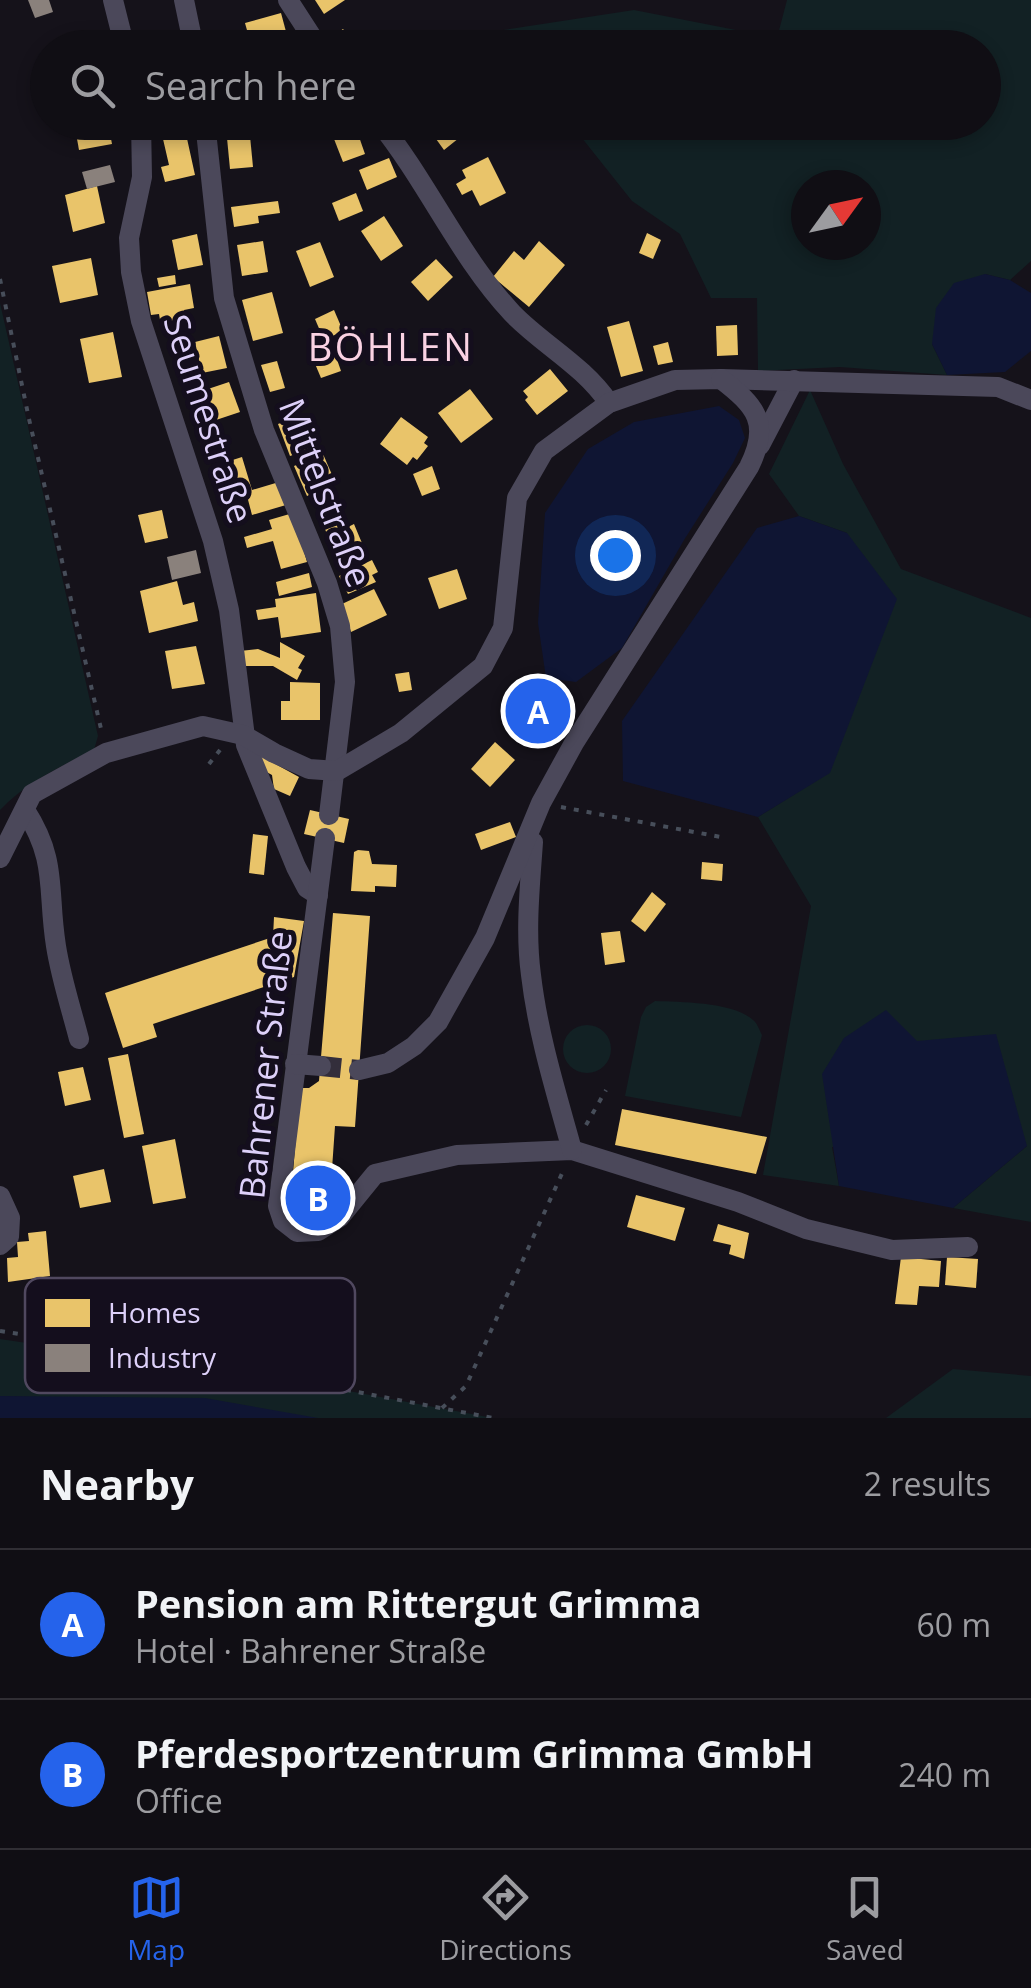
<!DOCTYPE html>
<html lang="en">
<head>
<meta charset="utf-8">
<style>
	:root { --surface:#100e14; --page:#19171d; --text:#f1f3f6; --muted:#9c9ca0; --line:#302e34; --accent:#2563eb }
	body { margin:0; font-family:"Open Sans",sans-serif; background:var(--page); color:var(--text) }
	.compass { position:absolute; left:791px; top:170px; width:90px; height:90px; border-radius:50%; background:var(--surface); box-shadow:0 5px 15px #0003; rotate:57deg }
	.you { position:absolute; left:615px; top:555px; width:35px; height:35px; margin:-25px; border:8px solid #fff; border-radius:50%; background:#1a73e8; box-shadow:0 0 0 15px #1a73e833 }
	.badge { display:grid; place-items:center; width:65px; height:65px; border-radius:50%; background:var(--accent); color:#fff; font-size:32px; font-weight:700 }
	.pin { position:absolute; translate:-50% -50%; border:5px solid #fff; box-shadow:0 2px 10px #0006 }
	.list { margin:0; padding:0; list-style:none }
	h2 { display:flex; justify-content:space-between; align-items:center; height:130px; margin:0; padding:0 40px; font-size:42px }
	h2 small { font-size:32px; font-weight:400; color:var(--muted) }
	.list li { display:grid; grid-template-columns:65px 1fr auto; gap:30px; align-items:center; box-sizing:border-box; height:150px; padding:0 40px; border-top:2px solid var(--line) }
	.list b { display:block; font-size:38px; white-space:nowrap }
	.list p { margin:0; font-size:32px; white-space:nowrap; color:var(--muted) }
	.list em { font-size:32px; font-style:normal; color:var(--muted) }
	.icon { flex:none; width:55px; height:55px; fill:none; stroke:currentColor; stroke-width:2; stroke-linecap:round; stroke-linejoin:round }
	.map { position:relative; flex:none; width:1031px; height:1418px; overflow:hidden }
	.search { position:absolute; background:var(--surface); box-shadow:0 5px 15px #0003; left:30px; right:30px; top:30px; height:110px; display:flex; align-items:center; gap:25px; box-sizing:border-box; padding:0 35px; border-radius:55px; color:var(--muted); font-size:38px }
	.sheet { height:430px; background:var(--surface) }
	nav { display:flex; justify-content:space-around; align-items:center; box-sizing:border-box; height:140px; border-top:2px solid var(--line); background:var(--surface); font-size:28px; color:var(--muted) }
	nav a { display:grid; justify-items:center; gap:5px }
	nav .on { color:var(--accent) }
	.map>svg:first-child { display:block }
</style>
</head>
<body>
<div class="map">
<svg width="1031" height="1418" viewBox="0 0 1031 1418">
	<rect width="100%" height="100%" fill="#15121a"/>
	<g fill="#122124" fill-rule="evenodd">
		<path d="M787,0H1031V261L1010,280L985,274L932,344L947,375L840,367L758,371L757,298H711L680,234L632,201L570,123L984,122V48H511L497,31L634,10L777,38ZM806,185H866V245H806Z"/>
		<path d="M0,303L98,736L94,750C59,767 27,782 0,810Z"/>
		<polygon points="810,390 843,464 901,569 1031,618 1031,1222 953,1208 1027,1146 832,1147 839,1186 763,1175 811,906 758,817 830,772 847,533 799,516 769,474"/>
		<path d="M655,1001C680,1002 734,1002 753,1020C758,1024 759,1030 762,1035L741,1117L625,1096L641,1017L646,1007Z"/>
		<circle cx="587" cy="1049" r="24"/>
		<polygon points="0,1339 354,1392 493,1418 283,1418 74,1398 0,1396"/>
		<polygon points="953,1369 1031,1376 1031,1418 886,1418"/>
	</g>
	<g fill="#0f1533">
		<polygon points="985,274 1010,280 1031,293 1031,351 1005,372 947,375 932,344 936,308 954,283"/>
		<polygon points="719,406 739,420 745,438 733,463 684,540 622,648 576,682 546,678 538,623 545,513 588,449 634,422"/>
		<polygon points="799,516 847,533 897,599 830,773 758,817 623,781 622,721 757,528"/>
		<polygon points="886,1010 917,1041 996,1034 1027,1146 953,1208 839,1186 822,1074 844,1038"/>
		<polygon points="0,1396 205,1398 318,1418 0,1418"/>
	</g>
	<g fill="#e9c46a">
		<polygon points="315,0 345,0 324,14"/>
		<polygon points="281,13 288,39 252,48 245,23"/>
		<polygon points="343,29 352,41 344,48 333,48 328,40"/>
		<polygon points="171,39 173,48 146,48 145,44"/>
		<polygon points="74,122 108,122 112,144 79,150"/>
		<polygon points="444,122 455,122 464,134 444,150 431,132"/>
		<polygon points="357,131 365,154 343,162 334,139"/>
		<polygon points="186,134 195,175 165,182 161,167 169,165 163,139"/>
		<polygon points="250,136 253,167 230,169 227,138"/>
		<polygon points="488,157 506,193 480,206 472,190 462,195 456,184 466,178 462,170"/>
		<polygon points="389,158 397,177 367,190 359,170"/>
		<polygon points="97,186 105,223 73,232 65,195"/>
		<polygon points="356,193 363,211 339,221 332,203"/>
		<polygon points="278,201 280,213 258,216 259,223 234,227 231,207"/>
		<polygon points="384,216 403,246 381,261 361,231"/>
		<polygon points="647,233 661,240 653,259 639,253"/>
		<polygon points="197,234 203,265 178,270 172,240"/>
		<polygon points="263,241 268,272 242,276 237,245"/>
		<polygon points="539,241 565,265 529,307 493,277 514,251 524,260"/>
		<polygon points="320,242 334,277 310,287 296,251"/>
		<polygon points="91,258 98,295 60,303 52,266"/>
		<polygon points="436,259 453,277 428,301 411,282"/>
		<polygon points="175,275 176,284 159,287 157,278"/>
		<polygon points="190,284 194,308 184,310 187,327 162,331 159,314 151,315 147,292"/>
		<polygon points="272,292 283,333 253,341 242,300"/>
		<polygon points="334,310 343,331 324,340 315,319"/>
		<polygon points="629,321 643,371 621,377 607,327"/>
		<polygon points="737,325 738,355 717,356 716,326"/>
		<polygon points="113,332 122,377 89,383 80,339"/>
		<polygon points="219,336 227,368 202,373 195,342"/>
		<polygon points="668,342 673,362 658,365 653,346"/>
		<polygon points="334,351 341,371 321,378 313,359"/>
		<polygon points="277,361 285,388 270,392 261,365"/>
		<polygon points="550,369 568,391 537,415 525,400 528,397 523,391"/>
		<polygon points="229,382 240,412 213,421 202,391"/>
		<polygon points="470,389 493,419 461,443 438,413"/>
		<polygon points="301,416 313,448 290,456 278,424"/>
		<polygon points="401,417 428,437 424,443 428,446 417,460 413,457 407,465 380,444"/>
		<polygon points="323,454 336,484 307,496 294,466"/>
		<polygon points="242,457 252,490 279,482 286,505 252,515 246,492 227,498 217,465"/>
		<polygon points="432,466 440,489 422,496 413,474"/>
		<polygon points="338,499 348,527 354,524 364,548 336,559 317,507"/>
		<polygon points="162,510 168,538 145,543 138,515"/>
		<polygon points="293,513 307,562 281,569 273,541 247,548 244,537 272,529 269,520"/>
		<polygon points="372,560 378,572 372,575 376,582 348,594 339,576"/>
		<polygon points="457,569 467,599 439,609 428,578"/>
		<polygon points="309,573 312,587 279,596 276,582"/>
		<polygon points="177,581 183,605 194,602 198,621 149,633 140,591"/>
		<polygon points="374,589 387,615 351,632 342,604"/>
		<polygon points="316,593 321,632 281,638 278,617 258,620 256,610 276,607 275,599"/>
		<polygon points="280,642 305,656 298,668 302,670 297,680 273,666 242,666 240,651 258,649 280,658"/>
		<polygon points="196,646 205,684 172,689 165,651"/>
		<polygon points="409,672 412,690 399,692 395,674"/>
		<polygon points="290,682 320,683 320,720 281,720 281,701 290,701"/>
		<polygon points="538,687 561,706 537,736 514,717"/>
		<polygon points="495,742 515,760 490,787 471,769"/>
		<polygon points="259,755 299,777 290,796 274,789 272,775 263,770"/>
		<polygon points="310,810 349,819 344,843 304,834"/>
		<polygon points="510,822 516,837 481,850 475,834"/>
		<polygon points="253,834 268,836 264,875 249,873"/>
		<polygon points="358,850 369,851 372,864 397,865 396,887 375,886 375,892 351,891 354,852"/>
		<polygon points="702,862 723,864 722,881 701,879"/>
		<polygon points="652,892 666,904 645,932 631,921"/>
		<polygon points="333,913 370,916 355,1127 335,1126 329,1212 290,1209 300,1088 309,1088 319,1081"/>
		<polygon points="274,917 304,921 294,977 153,1024 157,1037 123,1048 105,993 273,937"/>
		<polygon points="620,931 625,962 605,965 601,933"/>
		<polygon points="128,1054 144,1134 124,1138 108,1058"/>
		<polygon points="83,1067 91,1100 65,1106 58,1072"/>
		<polygon points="622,1109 767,1137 756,1174 615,1145"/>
		<polygon points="175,1139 186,1198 153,1204 142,1146"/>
		<polygon points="104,1169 111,1202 80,1208 73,1176"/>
		<polygon points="636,1195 685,1208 675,1241 627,1227"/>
		<polygon points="718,1224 749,1233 744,1259 729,1254 731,1245 713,1241"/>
		<polygon points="46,1231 50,1276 8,1282 7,1258 18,1257 17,1242 29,1241 28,1233"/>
		<polygon points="901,1257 941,1261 939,1287 919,1286 917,1305 895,1304"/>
		<polygon points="947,1257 978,1259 976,1288 945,1285"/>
	</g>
	<g fill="#8a817c">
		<polygon points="28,0 49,0 53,12 35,18"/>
		<polygon points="110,165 115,182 87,189 82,172"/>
		<polygon points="196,550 201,573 172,580 167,557"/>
	</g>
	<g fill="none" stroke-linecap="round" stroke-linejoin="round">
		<polyline stroke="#332e3b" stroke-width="20" stroke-dasharray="20 10" stroke-linecap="butt" points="321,1066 359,1070"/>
		<g stroke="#474e5a" stroke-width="4" stroke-dasharray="5 8" stroke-linecap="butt">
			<polyline points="0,279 29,419 102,733"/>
			<polyline points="209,764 220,750"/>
			<polyline points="561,807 726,838"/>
			<polyline points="586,1125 606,1090"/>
			<polyline points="0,1331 221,1366 493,1418"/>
			<polyline points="442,1408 466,1386 564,1169"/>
		</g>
		<g stroke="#4b485a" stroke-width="20">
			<polyline points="113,0 125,48"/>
			<polyline points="184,0 194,48"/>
			<polyline points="288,0 319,48"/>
			<polyline points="141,122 142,177 129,238 131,272 141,321 213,541 229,610 246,745 296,867 307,888 318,895"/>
			<polyline points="205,122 224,298 264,430 327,583 340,626 345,682 329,815"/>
			<path d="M379,122C428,183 459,256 512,313C543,345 583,365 609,403"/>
			<polyline points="760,445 794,380"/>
			<path d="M25,810C58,861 47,890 56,946C61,978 71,1008 79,1039"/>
			<polyline points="325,838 278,1206 283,1221 297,1232 318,1231 340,1217 375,1174 457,1155 572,1150 738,1202 806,1229 892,1250 968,1247"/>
			<path d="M533,842C530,886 525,931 531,975C538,1035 556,1092 572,1150"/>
			<polyline points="0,858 32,794 106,753 203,726 243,735 274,753 309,769 337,771 401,733 483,666 503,628 517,498 544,451 609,403 675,380 721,379 998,387 1031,400"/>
			<polyline points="295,1064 321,1066"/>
			<path d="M359,1070L388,1063L414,1046L438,1022L485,938L541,803L574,743L749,467C771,423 756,406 721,379"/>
			<polyline points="0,1196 10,1218 9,1237 0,1245"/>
		</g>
	</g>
	<g text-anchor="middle" stroke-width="10" stroke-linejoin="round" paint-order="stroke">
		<g font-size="35" fill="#ddd0f9" stroke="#140e1d">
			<text transform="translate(208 419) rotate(72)" y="12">Seumestraße</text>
			<text transform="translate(325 493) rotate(69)" y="12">Mittelstraße</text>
			<text transform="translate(266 1065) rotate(-84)" y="12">Bahrener Straße</text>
		</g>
		<g font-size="38" letter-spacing="2.5" fill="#fad2e3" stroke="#140e1d">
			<text x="391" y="361">BÖHLEN</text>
		</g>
	</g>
	<rect x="25" y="1278" width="330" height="115" rx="15" fill="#140e1d" stroke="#50485f" stroke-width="2.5"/>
	<rect x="45" y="1299" width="45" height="28" fill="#e9c46a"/>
	<rect x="45" y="1344" width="45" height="28" fill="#8a817c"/>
	<g font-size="28" fill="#ddd0f9">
		<text x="108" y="1323">Homes</text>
		<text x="108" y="1368">Industry</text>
	</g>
</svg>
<svg class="compass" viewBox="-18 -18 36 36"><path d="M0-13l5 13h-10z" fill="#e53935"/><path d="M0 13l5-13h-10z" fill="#9c9ca0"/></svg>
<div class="you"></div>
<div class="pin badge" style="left:538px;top:711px">A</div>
<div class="pin badge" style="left:318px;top:1198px">B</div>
<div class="search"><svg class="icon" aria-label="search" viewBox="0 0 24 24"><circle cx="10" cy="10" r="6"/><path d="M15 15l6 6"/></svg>Search here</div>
</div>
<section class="sheet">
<h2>Nearby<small>2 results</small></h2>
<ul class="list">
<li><span class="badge">A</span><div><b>Pension am Rittergut Grimma</b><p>Hotel · Bahrener Straße</p></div><em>60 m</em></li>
<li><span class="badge">B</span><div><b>Pferdesportzentrum Grimma GmbH</b><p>Office</p></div><em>240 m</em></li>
</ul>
</section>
<nav>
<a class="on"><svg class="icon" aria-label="map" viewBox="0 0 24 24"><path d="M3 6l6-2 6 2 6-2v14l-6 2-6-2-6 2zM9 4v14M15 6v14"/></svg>Map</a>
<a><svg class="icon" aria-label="directions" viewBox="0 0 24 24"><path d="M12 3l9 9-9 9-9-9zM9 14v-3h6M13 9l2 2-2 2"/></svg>Directions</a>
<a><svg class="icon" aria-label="saved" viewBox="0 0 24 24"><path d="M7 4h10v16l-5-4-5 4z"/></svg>Saved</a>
</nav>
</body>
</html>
